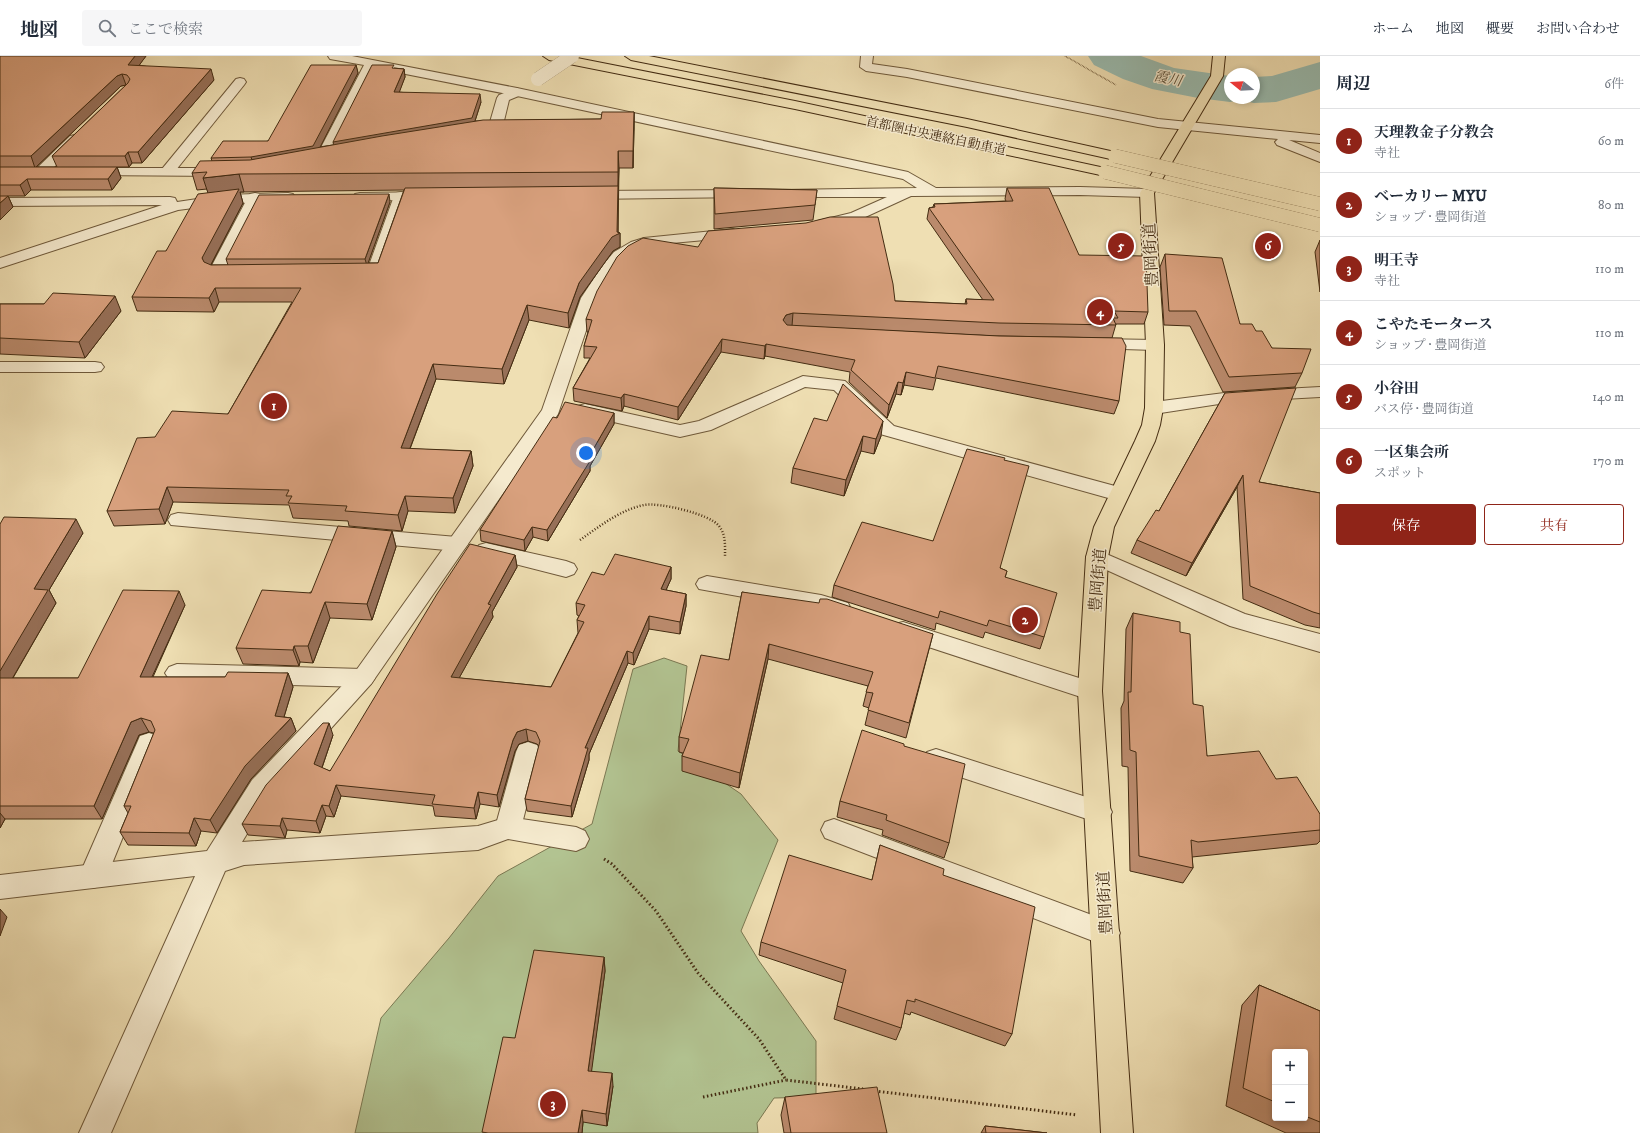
<!DOCTYPE html>
<html lang="ja">
<head>
<meta charset="utf-8">
<style>
	:root { --surface:#fff; --page:#f6f6f7; --text:#1f2937; --muted:#747a83; --line:#e0e1e3; --accent:#8f2418 }
	body { margin:0; font-family:"IM FELL DW Pica","Noto Serif JP",serif; background:var(--page); color:var(--text) }
	.controls { position:absolute; right:12px; bottom:12px; display:grid; overflow:hidden; border-radius:4px; box-shadow:0 2px 6px #0003 }
	.controls button { width:36px; height:36px; display:grid; place-items:center; padding:0; border:0; border-bottom:1px solid var(--line); background:var(--surface); color:var(--text); font:20px sans-serif }
	.compass { position:absolute; left:1224px; top:12px; width:36px; height:36px; border-radius:50%; background:var(--surface); box-shadow:0 2px 6px #0003; rotate:288deg }
	.you { position:absolute; left:586px; top:397px; width:14px; height:14px; margin:-10px; border:3px solid #fff; border-radius:50%; background:#1a73e8; box-shadow:0 0 0 6px #1a73e833 }
	.badge { display:grid; place-items:center; width:26px; height:26px; border-radius:50%; background:var(--accent); color:#fff; font-size:13px; font-weight:700 }
	.pin { position:absolute; translate:-50% -50%; border:2px solid #fff; box-shadow:0 1px 4px #0006 }
	.list { margin:0; padding:0; list-style:none }
	h2 { display:flex; justify-content:space-between; align-items:center; height:52px; margin:0; padding:0 16px; font-size:17px }
	h2 small { font-size:13px; font-weight:400; color:var(--muted) }
	.list li { display:grid; grid-template-columns:26px 1fr auto; gap:12px; align-items:center; box-sizing:border-box; height:64px; padding:0 16px; border-top:1px solid var(--line) }
	.list b { display:block; font-size:15px; white-space:nowrap }
	.list p { margin:0; font-size:13px; white-space:nowrap; color:var(--muted) }
	.list em { font-size:13px; font-style:normal; color:var(--muted) }
	.actions { display:flex; gap:8px; padding:12px 16px }
	.actions a { flex:1; padding:9px 0; border:1px solid var(--accent); border-radius:4px; text-align:center; font-size:14px; color:var(--accent) }
	.actions .main { background:var(--accent); color:#fff }
	.icon { flex:none; width:22px; height:22px; fill:none; stroke:currentColor; stroke-width:2; stroke-linecap:round; stroke-linejoin:round }
	.map { position:relative; flex:none; width:1320px; height:1077px; overflow:hidden }
	header { display:flex; align-items:center; gap:24px; box-sizing:border-box; height:56px; padding:0 20px; background:var(--surface); border-bottom:1px solid var(--line) }
	header strong { font-size:19px }
	nav { display:flex; gap:22px; margin-inline-start:auto; font-size:14px }
	.search { width:280px; height:36px; background:var(--page); display:flex; align-items:center; gap:10px; box-sizing:border-box; padding:0 14px; border-radius:4px; color:var(--muted); font-size:15px }
	main { display:flex }
	aside { flex:1; background:var(--surface) }
	.map>svg:first-child { display:block }
</style>
</head>
<body>
<header>
<strong>地図</strong>
<div class="search"><svg class="icon" aria-label="search" viewBox="0 0 24 24"><circle cx="10" cy="10" r="6"/><path d="M15 15l6 6"/></svg>ここで検索</div>
<nav><a>ホーム</a><a>地図</a><a>概要</a><a>お問い合わせ</a></nav>
</header>
<main>
<div class="map">
<svg width="1320" height="1077" viewBox="0 0 1320 1077">
	<rect width="100%" height="100%" fill="#efdfb3"/>
	<filter id="stains"><feTurbulence type="fractalNoise" baseFrequency=".005" numOctaves="4"/><feColorMatrix values="0 0 0 0 .2 0 0 0 0 .09 0 0 0 0 .02 0 0 0 .5 -.17"/></filter>
	<radialGradient id="worn" r=".72"><stop offset=".6" stop-color="#630" stop-opacity="0"/><stop offset="1" stop-color="#630" stop-opacity=".3"/></radialGradient>
	<polygon fill="#b2c391" stroke="#7b7852" points="664,602 687,610 678,695 741,738 778,784 741,875 759,905 816,985 816,1041 774,1042 757,1067 758,1077 355,1077 381,962 449,882 498,820 592,768 633,613"/>
	<g fill="none" stroke-linecap="round" stroke-linejoin="round">
		<polygon fill="#9abcb0" fill-rule="evenodd" points="1088,0 1141,0 1174,12 1230,20 1230,42 1254,42 1254,21 1272,20 1320,6 1320,33 1276,46 1254,47 1240,44 1230,46 1198,42 1152,33 1123,23 1094,9"/>
		<defs>
			<g id="lane">
				<polygon points="517,32 523,36 521,39 509,44 502,73 500,76 490,76 488,73 497,42 499,39"/>
				<polygon points="75,79 80,80 82,83 80,86 45,120 35,120 33,117 35,114 70,80"/>
				<polygon points="90,112 222,112 227,113 229,116 227,119 222,120 85,119 83,116 85,113"/>
				<polygon points="401,136 406,137 408,140 382,217 380,220 349,220 347,217 349,214 368,212 394,140 396,137"/>
				<polygon points="255,137 260,138 262,141 226,212 242,214 244,217 242,220 210,220 208,217 248,141 250,138"/>
				<polygon points="0,306 95,306 101,307 104,311 101,315 95,316 0,316"/>
				<polygon points="178,457 457,481 464,483 468,488 464,493 457,495 171,469 168,464 171,459"/>
				<polygon points="177,608 363,613 371,616 375,622 371,628 363,631 177,626 169,623 165,617 169,611"/>
				<polygon points="149,677 158,680 161,687 107,820 103,829 93,832 83,829 79,820 137,687 140,680"/>
				<polygon points="528,686 537,689 540,696 521,772 517,780 508,783 499,780 495,772 516,696 519,689"/>
				<polygon points="936,693 1108,748 1112,756 1108,764 1099,767 927,710 923,703 927,696"/>
				<polygon points="834,763 1116,868 1120,877 1116,886 1106,890 825,782 821,774 825,766"/>
			</g>
			<g id="street">
				<polygon points="328,0 352,0 517,32 908,116 936,132 1080,131 1147,133 1152,134 1154,137 1152,140 1147,141 1080,139 911,140 861,163 823,172 818,171 816,168 818,165 851,157 887,141 786,141 781,140 779,137 781,134 917,132 903,123 517,40 375,12 329,103 327,106 317,106 315,103 364,9 330,3"/>
				<polygon points="861,0 873,0 872,8 907,13 1158,63 1320,79 1320,87 1289,84 1320,97 1320,106 1277,89 1275,86 1278,83 1158,71 907,21 866,15 860,11"/>
				<polygon points="240,22 244,23 246,26 244,29 172,119 162,119 160,116 162,113 236,23"/>
				<polygon points="744,134 749,135 751,138 749,141 588,143 583,142 581,139 583,136 588,135"/>
				<polygon points="432,136 437,137 439,140 437,143 360,145 355,144 353,141 355,138 360,137"/>
				<polygon points="288,137 293,138 295,141 293,144 224,148 178,154 0,212 0,202 162,149 0,150 0,142 170,141 175,142 177,146 224,139"/>
				<polygon points="733,173 738,175 741,178 738,181 650,189 641,192 626,202 597,242 558,358 371,628 270,740 242,786 478,770 508,761 576,771 585,775 589,783 585,791 576,795 508,783 478,794 244,809 225,815 111,1077 79,1077 195,820 0,843 0,819 207,795 252,724 355,616 542,354 581,242 603,209 614,196 631,186 644,182"/>
				<polygon points="1096,283 1155,284 1161,285 1164,289 1161,293 1155,294 1090,292 1087,288 1090,284"/>
				<polygon points="803,320 845,325 894,370 1126,433 1129,438 1126,443 1119,445 880,378 834,334 805,331 711,374 680,381 578,358 576,354 578,350 585,348 680,369 699,365"/>
				<polygon points="1320,331 1320,341 1232,346 1154,358 1147,356 1145,352 1147,348 1154,346 1232,336"/>
				<polygon points="486,487 566,505 574,508 577,513 574,518 566,521 479,499 475,494 479,489"/>
				<polygon points="1097,494 1245,558 1320,578 1320,596 1230,570 1089,506 1086,501 1089,496"/>
				<polygon points="707,520 821,539 848,547 851,553 848,559 840,561 820,555 699,533 696,528 699,523"/>
				<polygon points="903,566 1098,628 1102,635 1098,642 1090,644 895,580 892,574 895,568"/>
			</g>
			<polygon id="primary" points="1213,0 1225,0 1223,20 1154,137 1164,289 1163,352 1160,369 1155,385 1114,471 1108,501 1102,635 1133,1077 1101,1077 1078,635 1086,501 1094,471 1135,385 1142,369 1145,352 1146,289 1140,137 1211,20"/>
			<g id="highway">
				<polygon points="543,0 567,0 795,45 1105,112 1110,113 1112,116 1110,119 1105,120 795,53 549,4"/>
				<polygon points="625,0 649,0 967,63 1115,96 1120,97 1122,100 1120,103 1115,104 967,71 631,4"/>
			</g>
		</defs>
		<use href="#lane" stroke="#6f593a" stroke-width="2"/>
		<use href="#street" stroke="#6f593a" stroke-width="2"/>
		<use href="#primary" stroke="#442c12" stroke-width="2"/>
		<use href="#highway" stroke="#442c12" stroke-width="2"/>
		<polyline stroke="#442c12" stroke-width="1.5" stroke-dasharray="0.5 1" stroke-linecap="butt" points="1065,0 1116,29"/>
		<path stroke="#442c12" stroke-width="2.5" stroke-dasharray="1 2" stroke-linecap="butt" d="M580,484C600,470 620,454 644,449C659,446 710,458 719,470C726,479 725,490 725,500"/>
		<g stroke="#442c12" stroke-width="3" stroke-dasharray="1.5 2.5" stroke-linecap="butt">
			<polyline points="604,803 612,808 656,855 698,917 759,983 786,1024 863,1033"/>
			<polyline points="875,1035 1077,1059"/>
			<polyline points="703,1041 786,1024"/>
		</g>
		<use href="#lane" fill="#f5eace" fill-rule="evenodd"/>
		<use href="#street" fill="#f5eace" fill-rule="evenodd"/>
		<use href="#primary" fill="#efdfb3" fill-rule="evenodd"/>
		<use href="#highway" fill="#efdfb3" fill-rule="evenodd"/>
		<defs>
			<polyline id="street-bridge" points="538,23 572,0"/>
			<g id="highway-bridge">
				<polyline points="1115,100 1320,148"/>
				<polyline points="1105,116 1320,169"/>
			</g>
		</defs>
		<use href="#street-bridge" stroke="#6f593a" stroke-width="14" stroke-linecap="butt"/>
		<use href="#highway-bridge" stroke="#442c12" stroke-width="14" stroke-linecap="butt"/>
		<use href="#street-bridge" stroke="#f5eace" stroke-width="14"/>
		<use href="#highway-bridge" stroke="#efdfb3" stroke-width="14"/>
	</g>
	<g fill="#ba8a6c" stroke="#442c12" fill-rule="evenodd">
		<path d="M0,0H146L139,9L214,24L142,107H132L129,111H117L121,122L112,134H31L25,140H8L13,151L0,164ZM126,29L52,100L57,111H36L121,30Z"/>
		<path d="M356,9L358,17L319,91L333,89L394,12L404,13L405,21L399,36L481,46L475,65L601,63L634,56V73L633,112H619L618,176L620,177V191L613,195L580,241L569,272L529,264L504,328L436,323L410,393L471,395L473,410L455,457L408,455L402,475L349,470L348,465L293,462L289,449L173,446L165,468L114,470L107,455L155,381L228,358L292,246H219L214,256L137,255L132,241L166,195L208,137L207,133L197,134L192,117L212,105L211,102L268,85ZM404,134L378,207H368L390,146L226,203L228,209H211L243,147L240,136Z"/>
		<polygon points="714,132 817,134 813,164 714,173"/>
		<polygon points="1007,132 1079,199 1148,256 1144,268 1116,268 1112,282 996,280 795,270 1119,345 1114,358 936,322 933,334 904,329 901,339 896,338 887,362 849,326 850,316 765,300 764,303 721,296 678,364 624,350 622,355 574,345 573,332 590,302 584,302 584,290 588,276 587,276 586,263 895,245 965,248 966,243 983,244 927,163 929,152 933,151 934,148 1006,145 1005,143"/>
		<polygon points="1320,184 1320,236 1315,196"/>
		<polygon points="1165,198 1240,268 1256,275 1272,292 1302,317 1295,331 1223,336 1190,270 1164,269 1160,211"/>
		<polygon points="0,248 44,248 121,255 85,302 0,298"/>
		<polygon points="1225,337 1259,426 1320,437 1320,572 1305,569 1243,543 1237,431 1186,520 1131,497 1137,484 1159,455"/>
		<polygon points="614,357 614,368 590,410 590,415 548,485 533,481 525,495 481,485 480,474 557,362"/>
		<polygon points="827,365 881,380 874,398 861,395 844,440 791,427 793,412"/>
		<polygon points="1004,404 1000,512 1007,515 1005,522 1044,581 1040,593 985,576 983,582 936,567 935,574 832,541 834,529 933,485"/>
		<polygon points="0,468 83,477 49,534 56,547 13,622 78,622 185,549 153,621 225,621 288,617 293,631 284,661 291,662 296,675 251,723 217,777 201,775 196,790 128,789 120,776 128,757 124,750 154,677 149,676 139,679 102,763 5,763 0,772"/>
		<polygon points="392,475 396,491 372,564 330,562 313,607 300,606 299,610 243,608 236,592"/>
		<polygon points="515,499 517,511 492,556 493,561 459,622 551,631 578,577 577,564 579,560 577,559 576,547 604,519 671,511 671,523 666,534 686,538 686,550 680,578 649,573 634,609 628,607 589,698 589,704 572,761 527,755 525,743 539,690 537,688 528,685 519,688 515,695 499,751 480,748 476,763 435,760 433,750 341,740 334,761 326,760 320,777 287,774 285,782 248,779 242,768 333,679 322,712 330,715"/>
		<polygon points="742,536 933,578 906,682 865,669 869,652 863,650 868,630 768,603 739,732 682,715 682,700 683,697 679,696 679,681 729,604"/>
		<polygon points="1133,557 1180,576 1193,648 1207,700 1276,723 1320,758 1320,785 1317,788 1192,801 1193,812 1183,827 1130,815 1128,711 1122,710 1121,652 1124,645 1126,573"/>
		<polygon points="904,690 949,787 944,802 882,779 883,774 837,761 840,745"/>
		<polygon points="880,789 943,819 1012,978 1005,990 911,956 910,959 904,957 901,972 896,984 834,963 843,927 759,899 761,886 872,824"/>
		<polygon points="604,901 605,915 591,1015 613,1030 607,1070 583,1066 582,1077 483,1077 515,982"/>
		<path d="M1259,929L1320,955V1077H1286L1226,1050L1242,949ZM1275,996H1305V1062H1275Z"/>
		<polygon points="785,1041 887,1077 784,1077 781,1059"/>
		<polygon points="985,1070 1047,1077 981,1077"/>
	</g>
	<g fill="#977058" stroke="#442c12">
		<polygon points="135,0 146,0 132,19 128,9"/>
		<polygon points="356,9 358,17 316,99 254,110 251,101"/>
		<polygon points="211,13 214,24 142,107 138,96"/>
		<polygon points="404,13 405,21 396,45 394,36"/>
		<polygon points="122,18 126,29 121,30 35,112 31,100 117,20"/>
		<polygon points="480,38 481,46 473,71 335,95 333,86"/>
		<polygon points="634,56 634,73 633,112 633,95"/>
		<polygon points="618,95 619,112 618,133"/>
		<polygon points="128,96 132,107 129,111 125,100"/>
		<polygon points="117,111 121,122 112,134 108,123"/>
		<polygon points="239,118 244,136 240,136 243,147 207,216 202,202 209,140 203,122"/>
		<polygon points="27,123 31,134 25,140 20,129"/>
		<polygon points="618,130 618,178 620,177 620,191 613,195 580,241 569,272 568,257 579,227"/>
		<polygon points="389,138 390,146 367,210 365,203"/>
		<polygon points="8,140 13,151 0,164 0,147"/>
		<polygon points="215,232 219,246 214,256 209,242"/>
		<polygon points="115,240 121,255 85,302 79,286"/>
		<polygon points="527,249 529,264 504,328 502,313"/>
		<polygon points="793,257 792,270 785,271 783,264 786,259"/>
		<polygon points="722,283 721,296 678,364 678,351"/>
		<polygon points="766,288 765,300 764,303 765,290"/>
		<polygon points="433,308 436,323 404,408 401,392"/>
		<polygon points="906,316 904,329 901,339 903,327"/>
		<polygon points="898,326 896,338 887,362 889,349"/>
		<polygon points="624,338 624,350 622,355 621,342"/>
		<polygon points="614,357 614,368 590,410 590,415 548,485 547,474 587,404"/>
		<polygon points="883,365 881,380 874,398 876,383"/>
		<polygon points="863,380 861,395 844,440 846,424"/>
		<polygon points="471,395 473,410 455,457 453,442"/>
		<polygon points="1243,419 1237,431 1186,520 1192,507"/>
		<polygon points="167,431 173,446 165,468 159,453"/>
		<polygon points="405,440 408,455 402,475 398,459"/>
		<polygon points="76,463 83,477 49,534 56,547 5,635 0,628 0,615 34,533"/>
		<polygon points="532,471 533,481 525,495 524,484"/>
		<polygon points="392,475 396,491 372,564 367,548"/>
		<polygon points="515,499 517,511 492,556 493,561 453,633 451,621 488,548"/>
		<polygon points="671,511 671,523 661,545 661,533"/>
		<polygon points="179,535 185,549 146,634 140,621"/>
		<polygon points="686,538 686,550 680,578 680,566"/>
		<polygon points="325,546 330,562 313,607 308,590"/>
		<polygon points="649,560 649,573 634,609 633,597"/>
		<polygon points="769,588 768,603 739,732 740,717"/>
		<polygon points="294,590 300,606 299,610 293,594"/>
		<polygon points="627,595 628,607 589,698 589,704 572,761 571,750 585,692"/>
		<polygon points="288,617 293,631 280,674 291,662 296,675 251,723 217,777 210,764 275,660"/>
		<polygon points="141,662 149,676 139,679 102,763 94,750 131,666"/>
		<polygon points="329,667 333,679 319,720 314,708"/>
		<polygon points="526,673 528,685 519,688 515,695 499,751 497,739 513,684 517,676"/>
		<polygon points="336,729 341,740 334,761 329,750"/>
		<polygon points="478,736 480,748 476,763 474,752"/>
		<polygon points="322,749 326,760 320,777 316,765"/>
		<polygon points="0,757 5,763 0,772"/>
		<polygon points="194,762 201,775 196,790 189,777"/>
		<polygon points="282,762 287,774 285,782 280,770"/>
		<polygon points="0,853 7,861 0,880"/>
		<polygon points="604,901 605,915 590,1027 588,1015"/>
		<polygon points="612,1017 613,1030 607,1070 606,1058"/>
		<polygon points="582,1054 583,1066 582,1077 578,1077"/>
	</g>
	<g fill="#d8a07d" stroke="#442c12">
		<polygon points="0,0 135,0 128,9 211,13 138,96 128,96 125,100 52,100 128,27 130,23 127,19 122,18 117,20 31,100 0,100"/>
		<polygon points="311,9 356,9 313,90 251,101 211,102 223,85 268,85"/>
		<polygon points="372,9 394,9 392,12 404,13 394,36 480,38 472,62 333,86"/>
		<polygon points="602,56 634,56 633,95 618,95 618,116 239,118 203,122 207,116 192,117 200,105 250,104 382,80 483,64 601,63"/>
		<polygon points="0,111 117,111 108,123 27,123 20,129 0,129"/>
		<polygon points="618,130 617,176 620,177 612,181 579,227 568,257 527,249 502,313 433,308 401,392 471,395 453,442 405,440 398,459 345,455 347,450 288,447 292,440 286,440 289,434 167,431 159,453 107,455 137,382 155,381 172,355 228,358 301,232 215,232 209,242 132,241 157,195 166,195 198,138 239,133 202,202 204,206 211,209 378,207 405,132"/>
		<polygon points="714,132 817,134 815,149 715,158"/>
		<polygon points="1007,132 1049,132 1079,199 1146,200 1148,256 1114,255 1118,262 1113,262 1116,269 999,267 793,257 786,259 783,264 787,269 999,280 1122,282 1126,290 1119,345 938,310 935,322 906,316 903,327 898,326 889,349 851,314 855,304 766,288 765,290 722,283 678,351 624,338 621,342 573,332 597,291 584,290 592,264 586,263 597,235 617,201 628,190 643,182 698,191 708,175 806,167 830,161 878,161 893,228 895,245 967,248 966,243 994,244 929,152 935,151 934,148 1013,145"/>
		<polygon points="389,138 365,203 226,203 259,139"/>
		<polygon points="0,140 8,140 0,147"/>
		<polygon points="1165,198 1222,202 1240,268 1252,268 1256,275 1262,275 1272,292 1311,293 1302,317 1229,321 1196,255 1169,255"/>
		<polygon points="53,237 115,240 79,286 0,282 0,248 44,248"/>
		<polygon points="843,328 883,365 876,383 863,380 846,424 793,412 814,362 827,365"/>
		<polygon points="1296,332 1259,426 1320,437 1320,558 1313,556 1250,530 1243,419 1192,507 1137,484 1156,454 1159,455 1225,337"/>
		<polygon points="565,346 614,357 587,404 590,405 547,474 532,471 524,484 480,474 553,361 557,362"/>
		<polygon points="967,393 1005,402 1004,404 1029,410 1000,512 1007,515 1005,521 1057,537 1044,581 989,564 987,570 940,555 938,562 834,529 862,466 933,485"/>
		<polygon points="4,461 76,463 34,533 48,534 0,615 0,468"/>
		<polygon points="338,470 392,475 367,548 325,546 308,590 294,590 293,594 236,592 262,534 311,537"/>
		<polygon points="470,488 515,499 488,548 491,549 451,621 551,631 584,566 577,564 585,549 576,547 592,516 604,519 615,498 671,511 661,533 686,538 680,566 649,560 633,597 627,595 585,692 588,692 571,750 525,743 540,685 536,676 526,673 517,676 513,684 497,739 478,736 474,752 432,748 435,739 336,729 329,750 322,749 316,765 282,762 280,770 242,768 266,729 323,667 329,667 314,708 330,715 437,538"/>
		<polygon points="123,534 179,535 140,621 225,621 228,616 288,617 275,660 291,662 245,710 210,764 194,762 189,777 120,776 131,750 124,750 155,674 151,665 141,662 131,666 94,750 0,750 0,622 78,622"/>
		<polygon points="742,536 819,547 820,543 827,543 933,578 909,667 868,654 873,637 866,636 873,616 769,588 740,717 682,700 689,683 679,681 701,599 729,604"/>
		<polygon points="1133,557 1180,566 1180,576 1190,578 1193,648 1203,650 1207,700 1259,695 1276,723 1297,721 1320,758 1320,774 1198,786 1191,784 1193,812 1139,800 1136,696 1130,694 1128,636 1131,636"/>
		<polygon points="862,674 904,688 904,690 965,708 949,787 886,764 887,759 840,745"/>
		<polygon points="880,789 944,813 943,819 1035,851 1012,978 915,943 915,946 907,944 901,972 837,950 846,914 761,886 789,799 872,824"/>
		<polygon points="534,894 604,901 588,1015 612,1017 606,1058 582,1054 578,1077 488,1077 482,1076 503,981 515,982"/>
		<polygon points="1259,929 1320,955 1320,1066 1305,1060 1305,996 1275,996 1275,1046 1243,1032"/>
		<polygon points="877,1031 887,1077 791,1077 785,1041"/>
		<polygon points="985,1070 1047,1077 986,1077"/>
	</g>
	<g text-anchor="middle" stroke-width="3" stroke-linejoin="round" paint-order="stroke">
		<g font-size="13" fill="#442c12" stroke="#f5eace">
			<text transform="translate(936 79) rotate(12)" y="5">首都圏中央連絡自動車道</text>
		</g>
		<g font-size="14" font-style="italic" fill="#5a503a" stroke="#f5eace">
			<text transform="translate(1168 22) rotate(12)" y="5">霞川</text>
		</g>
		<g font-size="16" fill="#442c12" stroke="#f5eace">
			<text transform="translate(1150 199) rotate(-93)" y="6">豊岡街道</text>
			<text transform="translate(1097 524) rotate(-85)" y="6">豊岡街道</text>
			<text transform="translate(1104 847) rotate(-93)" y="6">豊岡街道</text>
		</g>
	</g>
	<rect width="100%" height="100%" filter="url(#stains)"/>
	<rect width="100%" height="100%" fill="url(#worn)"/>
</svg>
<div class="controls">
<button>+</button>
<button>−</button>
</div>
<svg class="compass" viewBox="-18 -18 36 36"><path d="M0-13l5 13h-10z" fill="#e53935"/><path d="M0 13l5-13h-10z" fill="#747a83"/></svg>
<div class="you"></div>
<div class="pin badge" style="left:274px;top:350px">1</div>
<div class="pin badge" style="left:1025px;top:564px">2</div>
<div class="pin badge" style="left:553px;top:1048px">3</div>
<div class="pin badge" style="left:1100px;top:256px">4</div>
<div class="pin badge" style="left:1121px;top:190px">5</div>
<div class="pin badge" style="left:1268px;top:190px">6</div>
</div>
<aside>
<h2>周辺<small>6件</small></h2>
<ul class="list">
<li><span class="badge">1</span><div><b>天理教金子分教会</b><p>寺社</p></div><em>60 m</em></li>
<li><span class="badge">2</span><div><b>ベーカリー MYU</b><p>ショップ · 豊岡街道</p></div><em>80 m</em></li>
<li><span class="badge">3</span><div><b>明王寺</b><p>寺社</p></div><em>110 m</em></li>
<li><span class="badge">4</span><div><b>こやたモータース</b><p>ショップ · 豊岡街道</p></div><em>110 m</em></li>
<li><span class="badge">5</span><div><b>小谷田</b><p>バス停 · 豊岡街道</p></div><em>140 m</em></li>
<li><span class="badge">6</span><div><b>一区集会所</b><p>スポット</p></div><em>170 m</em></li>
</ul>
<div class="actions"><a class="main">保存</a><a>共有</a></div>
</aside>
</main>
</body>
</html>
